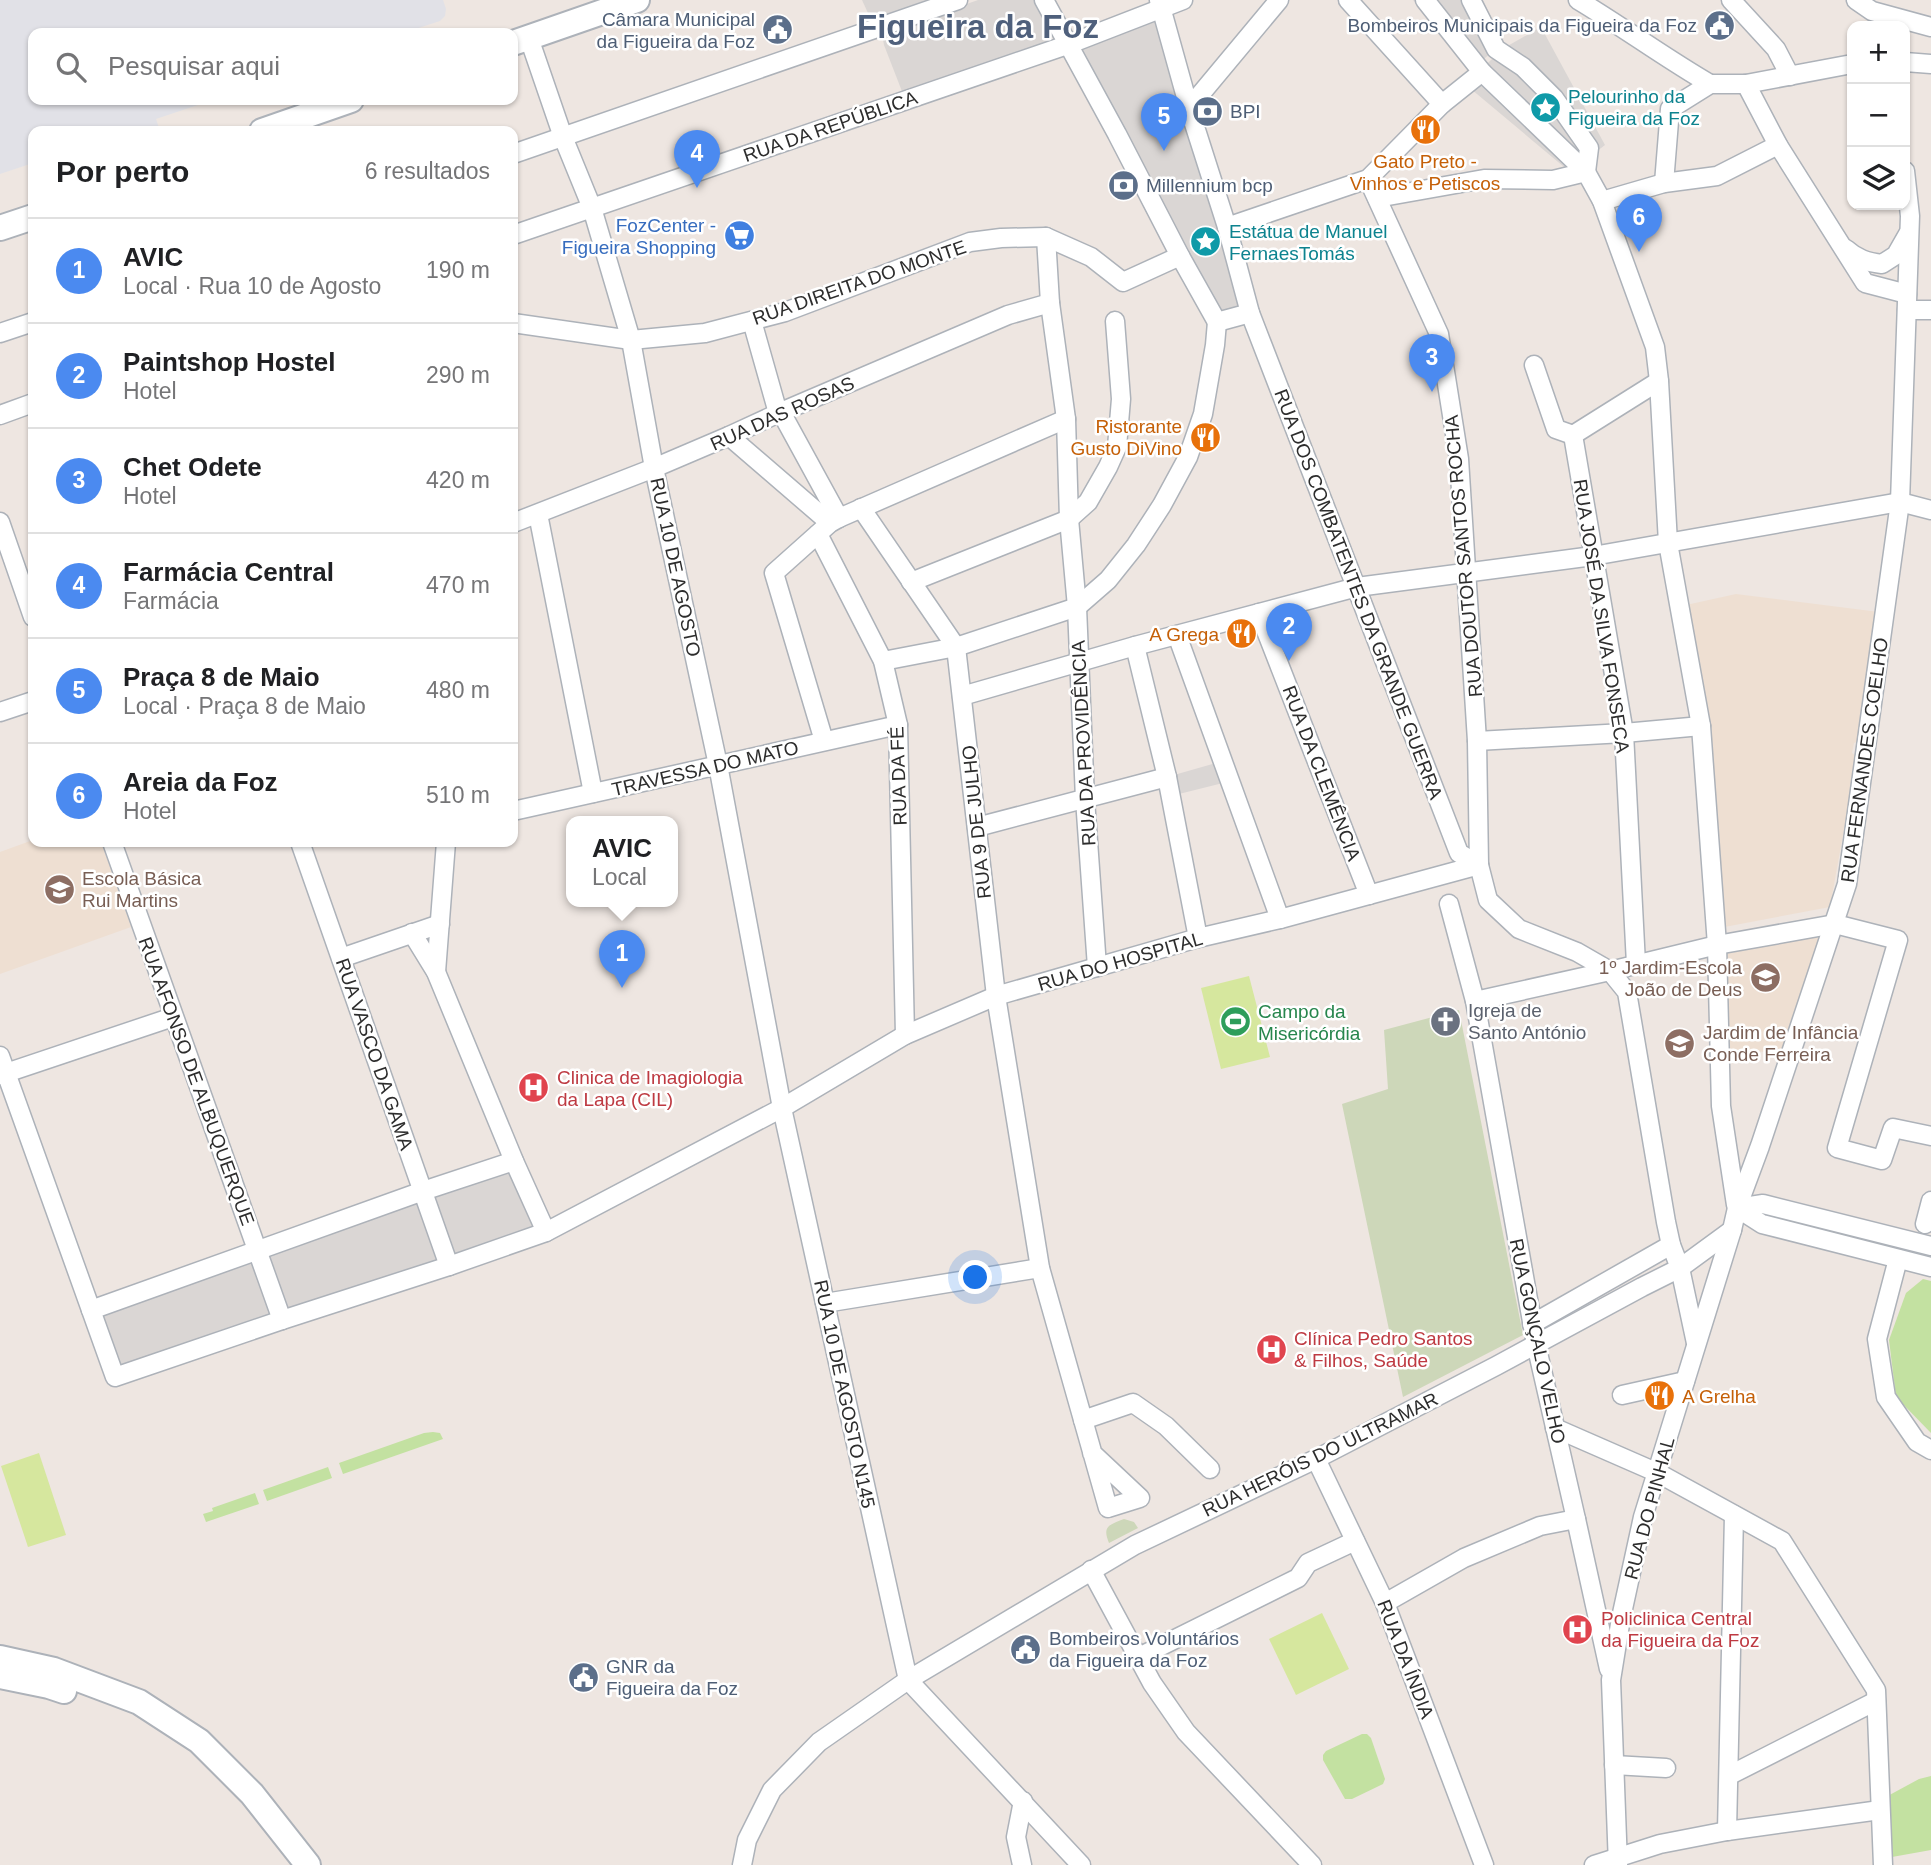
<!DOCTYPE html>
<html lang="pt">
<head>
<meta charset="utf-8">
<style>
	:root { --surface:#fff; --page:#f2f2f2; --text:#202124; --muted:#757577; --line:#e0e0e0; --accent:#4b8af0 }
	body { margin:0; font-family:Helvetica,sans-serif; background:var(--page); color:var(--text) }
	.controls { position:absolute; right:21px; top:21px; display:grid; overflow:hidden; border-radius:14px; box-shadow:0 2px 5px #0004 }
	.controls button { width:63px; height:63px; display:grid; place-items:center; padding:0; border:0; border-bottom:2px solid var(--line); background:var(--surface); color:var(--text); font:35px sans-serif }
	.you { position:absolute; left:976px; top:1278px; width:24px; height:24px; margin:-18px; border:5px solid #fff; border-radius:50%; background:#1a73e8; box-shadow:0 0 0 10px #1a73e833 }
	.badge { display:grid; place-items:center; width:46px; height:46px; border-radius:50%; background:var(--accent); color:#fff; font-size:23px; font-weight:700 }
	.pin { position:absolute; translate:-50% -58px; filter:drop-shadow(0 2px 4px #0008) }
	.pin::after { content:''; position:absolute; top:37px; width:24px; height:21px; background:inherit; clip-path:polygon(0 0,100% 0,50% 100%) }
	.popup { position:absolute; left:566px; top:816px; width:112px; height:91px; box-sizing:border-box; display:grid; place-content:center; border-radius:14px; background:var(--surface); filter:drop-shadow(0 2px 5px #0005); font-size:23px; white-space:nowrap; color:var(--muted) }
	.popup b { font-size:26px; color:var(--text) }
	.popup::after { content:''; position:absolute; left:50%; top:100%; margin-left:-14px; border:14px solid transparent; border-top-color:var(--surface) }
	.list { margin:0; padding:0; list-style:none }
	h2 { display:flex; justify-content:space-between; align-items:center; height:91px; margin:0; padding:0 28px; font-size:30px }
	h2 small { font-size:23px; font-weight:400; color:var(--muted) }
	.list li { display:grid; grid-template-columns:46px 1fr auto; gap:21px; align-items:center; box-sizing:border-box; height:105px; padding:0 28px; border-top:2px solid var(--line) }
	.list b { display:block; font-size:26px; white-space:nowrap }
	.list p { margin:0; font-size:23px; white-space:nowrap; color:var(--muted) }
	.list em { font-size:23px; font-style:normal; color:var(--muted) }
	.icon { flex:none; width:38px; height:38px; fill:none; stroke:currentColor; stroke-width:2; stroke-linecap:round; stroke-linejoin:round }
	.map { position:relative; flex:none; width:1931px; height:1865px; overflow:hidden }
	.search { position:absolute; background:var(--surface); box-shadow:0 2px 5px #0004; left:28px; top:28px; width:490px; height:77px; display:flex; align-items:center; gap:18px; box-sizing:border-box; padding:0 24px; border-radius:14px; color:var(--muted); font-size:26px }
	.panel { position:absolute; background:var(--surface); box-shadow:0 2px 5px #0004; left:28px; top:126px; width:490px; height:721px; border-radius:14px }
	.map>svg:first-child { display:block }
</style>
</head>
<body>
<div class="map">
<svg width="1931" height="1865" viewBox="0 0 1931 1865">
	<rect width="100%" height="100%" fill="#eee6e1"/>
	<polygon fill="#e1e1e7" points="0,0 443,0 446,9 445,16 440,21 403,33 33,33 33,100 213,100 156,119 160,131 33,131 33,163 0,174"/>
	<g fill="#eedfd2">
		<polygon points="1736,594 1879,612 1861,741 1854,743 1852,753 1857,757 1830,907 1719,928 1686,605"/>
		<polygon points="33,840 33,842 101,842 131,927 0,974 0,852"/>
		<polygon points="1824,934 1781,1053 1725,1049 1721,955"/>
	</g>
	<g fill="#c3e1a1">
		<polygon points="1923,1279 1931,1281 1931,1433 1896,1397 1889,1340 1906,1293"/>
		<polygon points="433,1432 440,1433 443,1439 343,1474 339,1463 424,1433"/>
		<polygon points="328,1467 332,1478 267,1501 263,1490"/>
		<polygon points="255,1493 259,1504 206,1522 203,1514 213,1511 212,1508"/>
		<polygon points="1362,1734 1367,1734 1371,1738 1385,1779 1383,1784 1352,1799 1345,1799 1323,1760 1323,1755 1326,1751"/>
		<polygon points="1931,1776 1931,1850 1892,1857 1884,1798 1919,1779"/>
	</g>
	<g fill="#cdd7b9">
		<polygon points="1459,1010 1523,1335 1403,1397 1342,1104 1388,1089 1384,1030"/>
		<path d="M1124,1519L1134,1522L1138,1528L1109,1543C1102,1526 1109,1525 1124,1519Z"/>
	</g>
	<g fill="#d6e79e">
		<polygon points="1249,976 1270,1057 1221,1069 1201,988"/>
		<polygon points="39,1453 66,1535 28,1547 1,1466"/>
		<polygon points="1322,1613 1349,1669 1296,1695 1269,1639"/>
	</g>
	<g fill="#dad6d4">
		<polygon points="862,0 943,0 873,24"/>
		<polygon points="978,0 1037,0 1053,36 1050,43 903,94 884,45 882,34"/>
		<polygon points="1413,0 1483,0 1503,43 1473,68"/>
		<polygon points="1161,8 1250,313 1217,322 1067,45"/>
		<polygon points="1541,27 1605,145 1570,172 1465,84 1504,48"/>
		<polygon points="1223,761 1231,781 1171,796 1167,777"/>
		<polygon points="514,1161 546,1232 115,1377 91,1310"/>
	</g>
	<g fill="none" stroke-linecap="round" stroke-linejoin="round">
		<defs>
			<g id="street">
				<polyline points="1044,0 1117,134 1180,256 1217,322 1250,313"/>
				<polyline points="1159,0 1189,108 1227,227 1250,313 1459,853 1479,865"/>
				<polyline points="1348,0 1442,104"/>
				<polyline points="1425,0 1482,72 1586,172 1602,201 1655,347 1659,381 1668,543 1701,726 1717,945 1721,1106 1736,1205"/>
				<polyline points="1471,0 1496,49 1523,67 1554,98 1589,148 1586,172"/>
				<path d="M1578,0C1623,27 1665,58 1710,84"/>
				<polyline points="1731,0 1776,49 1790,76"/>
				<polyline points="1856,0 1872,11 1931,27"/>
				<polyline points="529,38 563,137 592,208 631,340 654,468 718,765 782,1108 908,1680"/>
				<polyline points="1905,62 1931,64"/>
				<polyline points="1746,84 1778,145 1865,283 1907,294"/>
				<polyline points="1189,108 1279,0"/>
				<polyline points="513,154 958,0"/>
				<polyline points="1368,179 1439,334 1459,459 1477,741 1479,865 1488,900 1519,929 1577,952 1610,971 1717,945 1835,924 1898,940 1837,1148 1882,1160 1893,1128 1931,1136"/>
				<polyline points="1664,183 1670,109 1710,84 1746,84 1852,64"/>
				<polyline points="1377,198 1484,179 1553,180 1586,172"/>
				<polyline points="1602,201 1664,183 1717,176 1778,145"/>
				<polyline points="1227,227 1368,179 1442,104 1482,72"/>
				<polyline points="513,235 1067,45 1183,0"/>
				<polyline points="1046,237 1050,303 1066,419 1069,519 1077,607 1085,799 1097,967"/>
				<path d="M1846,249C1857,259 1867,262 1882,264L1896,255L1908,234"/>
				<polyline points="1907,310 1931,310"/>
				<polyline points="752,321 778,413"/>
				<polyline points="513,323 631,340 705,333 785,312 970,242 1001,238 1046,237 1091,257 1123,282 1180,256"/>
				<polyline points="0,333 33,322"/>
				<polyline points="1534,365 1556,429 1573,435"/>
				<polyline points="781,412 839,518"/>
				<polyline points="0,415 33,403"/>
				<polyline points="1573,435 1624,733 1636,964"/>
				<polyline points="1573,435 1659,381"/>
				<polyline points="729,436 830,523"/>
				<polyline points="861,508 956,647 996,996 1040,1268 1108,1508 1140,1498 1092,1453"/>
				<polyline points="538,514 593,793"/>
				<polyline points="0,522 33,617"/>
				<polyline points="513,523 654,468 729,436 781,412 1008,315 1050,303"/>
				<polyline points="818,534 883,661 898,725 905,1035"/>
				<polyline points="911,582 1069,519 1088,502 1108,467 1117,447 1121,399 1115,321"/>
				<polyline points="1259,613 1369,895"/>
				<polyline points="1177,635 1280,919"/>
				<polyline points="1135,646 1167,777 1198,938"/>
				<polyline points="883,661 956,647 1077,607 1108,580 1136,545 1162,505 1188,457 1203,414 1215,345 1217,322"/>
				<polyline points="962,696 1135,646 1357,587 1593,556 1900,502 1931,510"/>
				<polyline points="0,712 33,701"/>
				<polyline points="824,741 774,573 830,523 839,518 1066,419"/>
				<polyline points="1477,741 1624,733 1701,726"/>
				<polyline points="513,811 898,725"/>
				<polyline points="977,827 1167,777"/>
				<polyline points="112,842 282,1320"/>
				<polyline points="300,842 449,1266"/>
				<polyline points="1449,904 1475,1001 1610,971 1627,992 1666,1222 1671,1245 1680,1268 1696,1343"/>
				<polyline points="412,933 436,972 514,1161 546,1232"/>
				<polyline points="341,958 440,924"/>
				<polyline points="436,972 446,842"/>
				<polyline points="1475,1001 1536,1344 1576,1519 1609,1669"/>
				<polyline points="0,1056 115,1377 282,1320 449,1266 546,1232 782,1108 905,1035 996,996 1198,938 1280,919 1479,865"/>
				<polyline points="0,1075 173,1017"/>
				<polyline points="1737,1208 1762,1224 1931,1267"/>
				<polyline points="1737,1208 1763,1204 1931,1246"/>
				<polyline points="1925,1224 1931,1201"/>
				<polyline points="1898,1259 1877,1339 1886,1397 1917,1442 1931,1450"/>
				<polyline points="825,1303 1040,1268"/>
				<polyline points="91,1310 423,1191 514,1161"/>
				<polyline points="1532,1324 1671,1245"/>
				<polyline points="1622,1395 1685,1381"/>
				<polyline points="1083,1420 1133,1403 1166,1426 1210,1469"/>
				<polyline points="1555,1428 1658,1473 1782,1541 1876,1690 1883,1865"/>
				<polyline points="1316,1459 1385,1603 1484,1865"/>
				<polyline points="1091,1570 1152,1683 1186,1732 1312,1865"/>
				<polyline points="1385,1603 1464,1558 1540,1526 1576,1519"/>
				<polyline points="1139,1657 1298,1578 1308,1563 1355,1541"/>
				<polyline points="908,1680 1081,1865"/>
				<polyline points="1614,1765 1666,1768"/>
				<polyline points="1730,1775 1876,1701"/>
				<polyline points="1727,1831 1734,1515"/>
				<polyline points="742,1865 747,1840 772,1790 819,1742 908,1680 1135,1545 1316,1459 1496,1366 1642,1287 1680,1268 1732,1230"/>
				<polyline points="1022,1865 1016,1837 1023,1801"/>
				<polyline points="1594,1865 1660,1844 1727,1831 1880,1810"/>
				<polyline points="1618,1865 1611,1680 1621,1618 1643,1517 1732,1230 1737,1208 1760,1146 1847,884 1900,502 1910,216 1905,171"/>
			</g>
			<g id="secondary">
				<polyline points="513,43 637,0"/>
				<polyline points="262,131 351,100"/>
				<polyline points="0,228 33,217"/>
				<polyline points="0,1658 54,1670 139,1702 199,1741 252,1794 308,1865"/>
				<polyline points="0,1676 49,1686 64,1691"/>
			</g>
		</defs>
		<use href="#street" stroke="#adb2b9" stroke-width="21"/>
		<use href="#secondary" stroke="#adb2b9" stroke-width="28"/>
		<use href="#street" stroke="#fff" stroke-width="18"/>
		<use href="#secondary" stroke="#fff" stroke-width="24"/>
	</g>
	<defs>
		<symbol id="civic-disc" viewBox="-11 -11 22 22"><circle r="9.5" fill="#5c6f8a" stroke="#fff"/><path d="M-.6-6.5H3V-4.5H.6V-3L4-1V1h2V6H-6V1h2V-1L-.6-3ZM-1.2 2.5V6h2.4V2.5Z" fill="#fff"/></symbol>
		<symbol id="sight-disc" viewBox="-11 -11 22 22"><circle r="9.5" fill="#0f9aa8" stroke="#fff"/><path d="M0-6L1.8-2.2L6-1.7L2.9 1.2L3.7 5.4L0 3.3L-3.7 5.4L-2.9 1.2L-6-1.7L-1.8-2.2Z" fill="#fff"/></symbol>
		<symbol id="bank-disc" viewBox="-11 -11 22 22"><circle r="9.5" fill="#5c6f8a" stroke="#fff"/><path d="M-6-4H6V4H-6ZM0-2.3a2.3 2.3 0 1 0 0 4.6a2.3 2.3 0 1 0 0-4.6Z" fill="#fff"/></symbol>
		<symbol id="restaurant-disc" viewBox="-11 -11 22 22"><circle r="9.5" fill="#e8710a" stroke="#fff"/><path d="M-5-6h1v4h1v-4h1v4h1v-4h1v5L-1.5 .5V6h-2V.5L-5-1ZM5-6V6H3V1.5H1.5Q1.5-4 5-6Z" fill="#fff"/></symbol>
		<symbol id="supermarket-disc" viewBox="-11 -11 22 22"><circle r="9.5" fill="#3f7fe0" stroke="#fff"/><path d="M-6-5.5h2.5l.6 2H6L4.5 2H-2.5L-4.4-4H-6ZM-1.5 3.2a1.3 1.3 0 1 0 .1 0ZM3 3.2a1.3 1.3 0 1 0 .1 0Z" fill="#fff"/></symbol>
		<symbol id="school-disc" viewBox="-11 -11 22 22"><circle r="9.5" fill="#8d6e63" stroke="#fff"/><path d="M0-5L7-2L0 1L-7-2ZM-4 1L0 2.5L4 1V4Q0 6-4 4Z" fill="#fff"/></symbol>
		<symbol id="church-disc" viewBox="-11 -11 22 22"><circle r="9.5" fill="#6b7280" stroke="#fff"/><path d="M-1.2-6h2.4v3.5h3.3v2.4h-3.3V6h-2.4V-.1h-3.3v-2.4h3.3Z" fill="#fff"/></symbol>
		<symbol id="stadium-disc" viewBox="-11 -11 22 22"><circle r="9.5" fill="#2e9e5b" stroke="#fff"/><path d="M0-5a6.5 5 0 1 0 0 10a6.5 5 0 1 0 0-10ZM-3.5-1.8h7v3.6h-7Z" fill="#fff"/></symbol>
		<symbol id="hospital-disc" viewBox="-11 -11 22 22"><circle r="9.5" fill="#e0444e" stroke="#fff"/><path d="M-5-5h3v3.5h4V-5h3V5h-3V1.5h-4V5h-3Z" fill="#fff"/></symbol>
	</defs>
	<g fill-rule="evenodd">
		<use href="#civic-disc" x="1702" y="8" width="35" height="35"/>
		<use href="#civic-disc" x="760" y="12" width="35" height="35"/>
		<use href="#sight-disc" x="1528" y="90" width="35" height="35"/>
		<use href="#bank-disc" x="1190" y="94" width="35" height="35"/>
		<use href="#restaurant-disc" x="1408" y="112" width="35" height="35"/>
		<use href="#bank-disc" x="1106" y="168" width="35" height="35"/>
		<use href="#supermarket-disc" x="722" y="218" width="35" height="35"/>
		<use href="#sight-disc" x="1188" y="224" width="35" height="35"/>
		<use href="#restaurant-disc" x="1188" y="420" width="35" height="35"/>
		<use href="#restaurant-disc" x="1224" y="616" width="35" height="35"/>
		<use href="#school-disc" x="42" y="872" width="35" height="35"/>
		<use href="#school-disc" x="1748" y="960" width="35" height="35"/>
		<use href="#church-disc" x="1428" y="1004" width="35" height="35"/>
		<use href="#stadium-disc" x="1218" y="1004" width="35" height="35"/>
		<use href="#school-disc" x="1662" y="1026" width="35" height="35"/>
		<use href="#hospital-disc" x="516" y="1070" width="35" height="35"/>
		<use href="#hospital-disc" x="1254" y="1332" width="35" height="35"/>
		<use href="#restaurant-disc" x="1642" y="1378" width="35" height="35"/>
		<use href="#hospital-disc" x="1560" y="1612" width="35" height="35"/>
		<use href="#civic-disc" x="1008" y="1632" width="35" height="35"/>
		<use href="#civic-disc" x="566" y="1660" width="35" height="35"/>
	</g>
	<g text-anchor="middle" stroke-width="5" stroke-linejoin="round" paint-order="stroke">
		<g font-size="19" fill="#4e5e75" stroke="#fff" text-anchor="start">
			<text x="755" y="26" text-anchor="end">Câmara Municipal<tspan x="755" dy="22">da Figueira da Foz</tspan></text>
			<text x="1697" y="32" text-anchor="end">Bombeiros Municipais da Figueira da Foz</text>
			<text x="1230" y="118">BPI</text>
			<text x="1146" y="192">Millennium bcp</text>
			<text x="1049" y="1645">Bombeiros Voluntários<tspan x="1049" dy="22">da Figueira da Foz</tspan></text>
			<text x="606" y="1673">GNR da<tspan x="606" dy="22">Figueira da Foz</tspan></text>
		</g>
		<g font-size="19" fill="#0d838f" stroke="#fff" text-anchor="start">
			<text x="1568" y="103">Pelourinho da<tspan x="1568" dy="22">Figueira da Foz</tspan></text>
			<text x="1229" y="238">Estátua de Manuel<tspan x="1229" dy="22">FernaesTomás</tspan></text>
		</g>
		<g font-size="19" fill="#2d2d2d" stroke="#fff">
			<text transform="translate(830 126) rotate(-19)" y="7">RUA DA REPÚBLICA</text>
			<text transform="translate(859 282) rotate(-19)" y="7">RUA DIREITA DO MONTE</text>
			<text transform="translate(782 413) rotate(-24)" y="7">RUA DAS ROSAS</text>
			<text transform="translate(1463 556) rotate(-95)" y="7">RUA DOUTOR SANTOS ROCHA</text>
			<text transform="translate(676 567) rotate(78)" y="7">RUA 10 DE AGOSTO</text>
			<text transform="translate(1359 594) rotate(69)" y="7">RUA DOS COMBATENTES DA GRANDE GUERRA</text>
			<text transform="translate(1602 616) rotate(81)" y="7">RUA JOSÉ DA SILVA FONSECA</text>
			<text transform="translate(1083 743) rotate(-93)" y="7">RUA DA PROVIDÊNCIA</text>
			<text transform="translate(1864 760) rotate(-82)" y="7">RUA FERNANDES COELHO</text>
			<text transform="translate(705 768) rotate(-13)" y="7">TRAVESSA DO MATO</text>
			<text transform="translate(1322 773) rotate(69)" y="7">RUA DA CLEMÊNCIA</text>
			<text transform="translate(898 776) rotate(-92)" y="7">RUA DA FÉ</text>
			<text transform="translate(976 822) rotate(-96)" y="7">RUA 9 DE JULHO</text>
			<text transform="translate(1120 961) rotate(-16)" y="7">RUA DO HOSPITAL</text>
			<text transform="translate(375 1054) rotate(71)" y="7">RUA VASCO DA GAMA</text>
			<text transform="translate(197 1081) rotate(70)" y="7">RUA AFONSO DE ALBUQUERQUE</text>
			<text transform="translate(1538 1341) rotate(78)" y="7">RUA GONÇALO VELHO</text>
			<text transform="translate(845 1394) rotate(78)" y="7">RUA 10 DE AGOSTO N145</text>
			<text transform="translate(1320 1454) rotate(-26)" y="7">RUA HERÓIS DO ULTRAMAR</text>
			<text transform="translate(1649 1508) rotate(-75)" y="7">RUA DO PINHAL</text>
			<text transform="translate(1406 1659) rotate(69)" y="7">RUA DA ÍNDIA</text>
		</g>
		<g font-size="19" fill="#c56008" stroke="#fff" text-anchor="end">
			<text x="1425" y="168" text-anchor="middle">Gato Preto -<tspan x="1425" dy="22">Vinhos e Petiscos</tspan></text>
			<text x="1182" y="433">Ristorante<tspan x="1182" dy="22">Gusto DiVino</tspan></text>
			<text x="1219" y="641">A Grega</text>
			<text x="1682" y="1403" text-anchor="start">A Grelha</text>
		</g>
		<g font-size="19" fill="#366cbe" stroke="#fff" text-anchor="end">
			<text x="716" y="232">FozCenter -<tspan x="716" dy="22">Figueira Shopping</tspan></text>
		</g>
		<g font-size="19" fill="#785e54" stroke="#fff" text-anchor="start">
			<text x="82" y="885">Escola Básica<tspan x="82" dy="22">Rui Martins</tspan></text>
			<text x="1742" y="974" text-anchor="end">1º Jardim-Escola<tspan x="1742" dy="22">João de Deus</tspan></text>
			<text x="1703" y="1039">Jardim de Infância<tspan x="1703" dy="22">Conde Ferreira</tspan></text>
		</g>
		<g font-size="19" fill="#5b616d" stroke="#fff" text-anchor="start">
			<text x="1468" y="1017">Igreja de<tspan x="1468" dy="22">Santo António</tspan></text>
		</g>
		<g font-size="19" fill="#27864d" stroke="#fff" text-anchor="start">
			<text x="1258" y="1018">Campo da<tspan x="1258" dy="22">Misericórdia</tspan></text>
		</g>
		<g font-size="19" fill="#be3a42" stroke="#fff" text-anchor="start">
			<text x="557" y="1084">Clinica de Imagiologia<tspan x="557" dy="22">da Lapa (CIL)</tspan></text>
			<text x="1294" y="1345">Clínica Pedro Santos<tspan x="1294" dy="22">&amp; Filhos, Saúde</tspan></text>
			<text x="1601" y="1625">Policlinica Central<tspan x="1601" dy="22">da Figueira da Foz</tspan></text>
		</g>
		<g font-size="33" font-weight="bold" fill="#4f607c" stroke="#fff">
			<text x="978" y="38">Figueira da Foz</text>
		</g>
	</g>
</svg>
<div class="controls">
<button>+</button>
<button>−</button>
<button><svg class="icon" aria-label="layers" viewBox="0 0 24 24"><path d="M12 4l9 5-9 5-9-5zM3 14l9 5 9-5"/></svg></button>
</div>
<div class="you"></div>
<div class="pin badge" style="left:622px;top:988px">1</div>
<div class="popup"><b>AVIC</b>Local</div>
<div class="pin badge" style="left:1289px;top:661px">2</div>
<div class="pin badge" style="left:1432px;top:392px">3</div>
<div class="pin badge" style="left:697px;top:188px">4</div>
<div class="pin badge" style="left:1164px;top:151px">5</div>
<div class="pin badge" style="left:1639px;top:252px">6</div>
<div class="search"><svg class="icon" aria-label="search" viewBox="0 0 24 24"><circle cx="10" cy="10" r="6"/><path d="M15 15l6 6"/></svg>Pesquisar aqui</div>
<section class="panel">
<h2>Por perto<small>6 resultados</small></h2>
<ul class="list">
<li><span class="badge">1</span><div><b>AVIC</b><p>Local · Rua 10 de Agosto</p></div><em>190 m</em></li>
<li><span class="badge">2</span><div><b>Paintshop Hostel</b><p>Hotel</p></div><em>290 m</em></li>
<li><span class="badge">3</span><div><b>Chet Odete</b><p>Hotel</p></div><em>420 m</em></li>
<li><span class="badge">4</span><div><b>Farmácia Central</b><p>Farmácia</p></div><em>470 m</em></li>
<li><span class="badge">5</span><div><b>Praça 8 de Maio</b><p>Local · Praça 8 de Maio</p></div><em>480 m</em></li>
<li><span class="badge">6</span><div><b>Areia da Foz</b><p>Hotel</p></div><em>510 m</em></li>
</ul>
</section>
</div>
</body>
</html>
